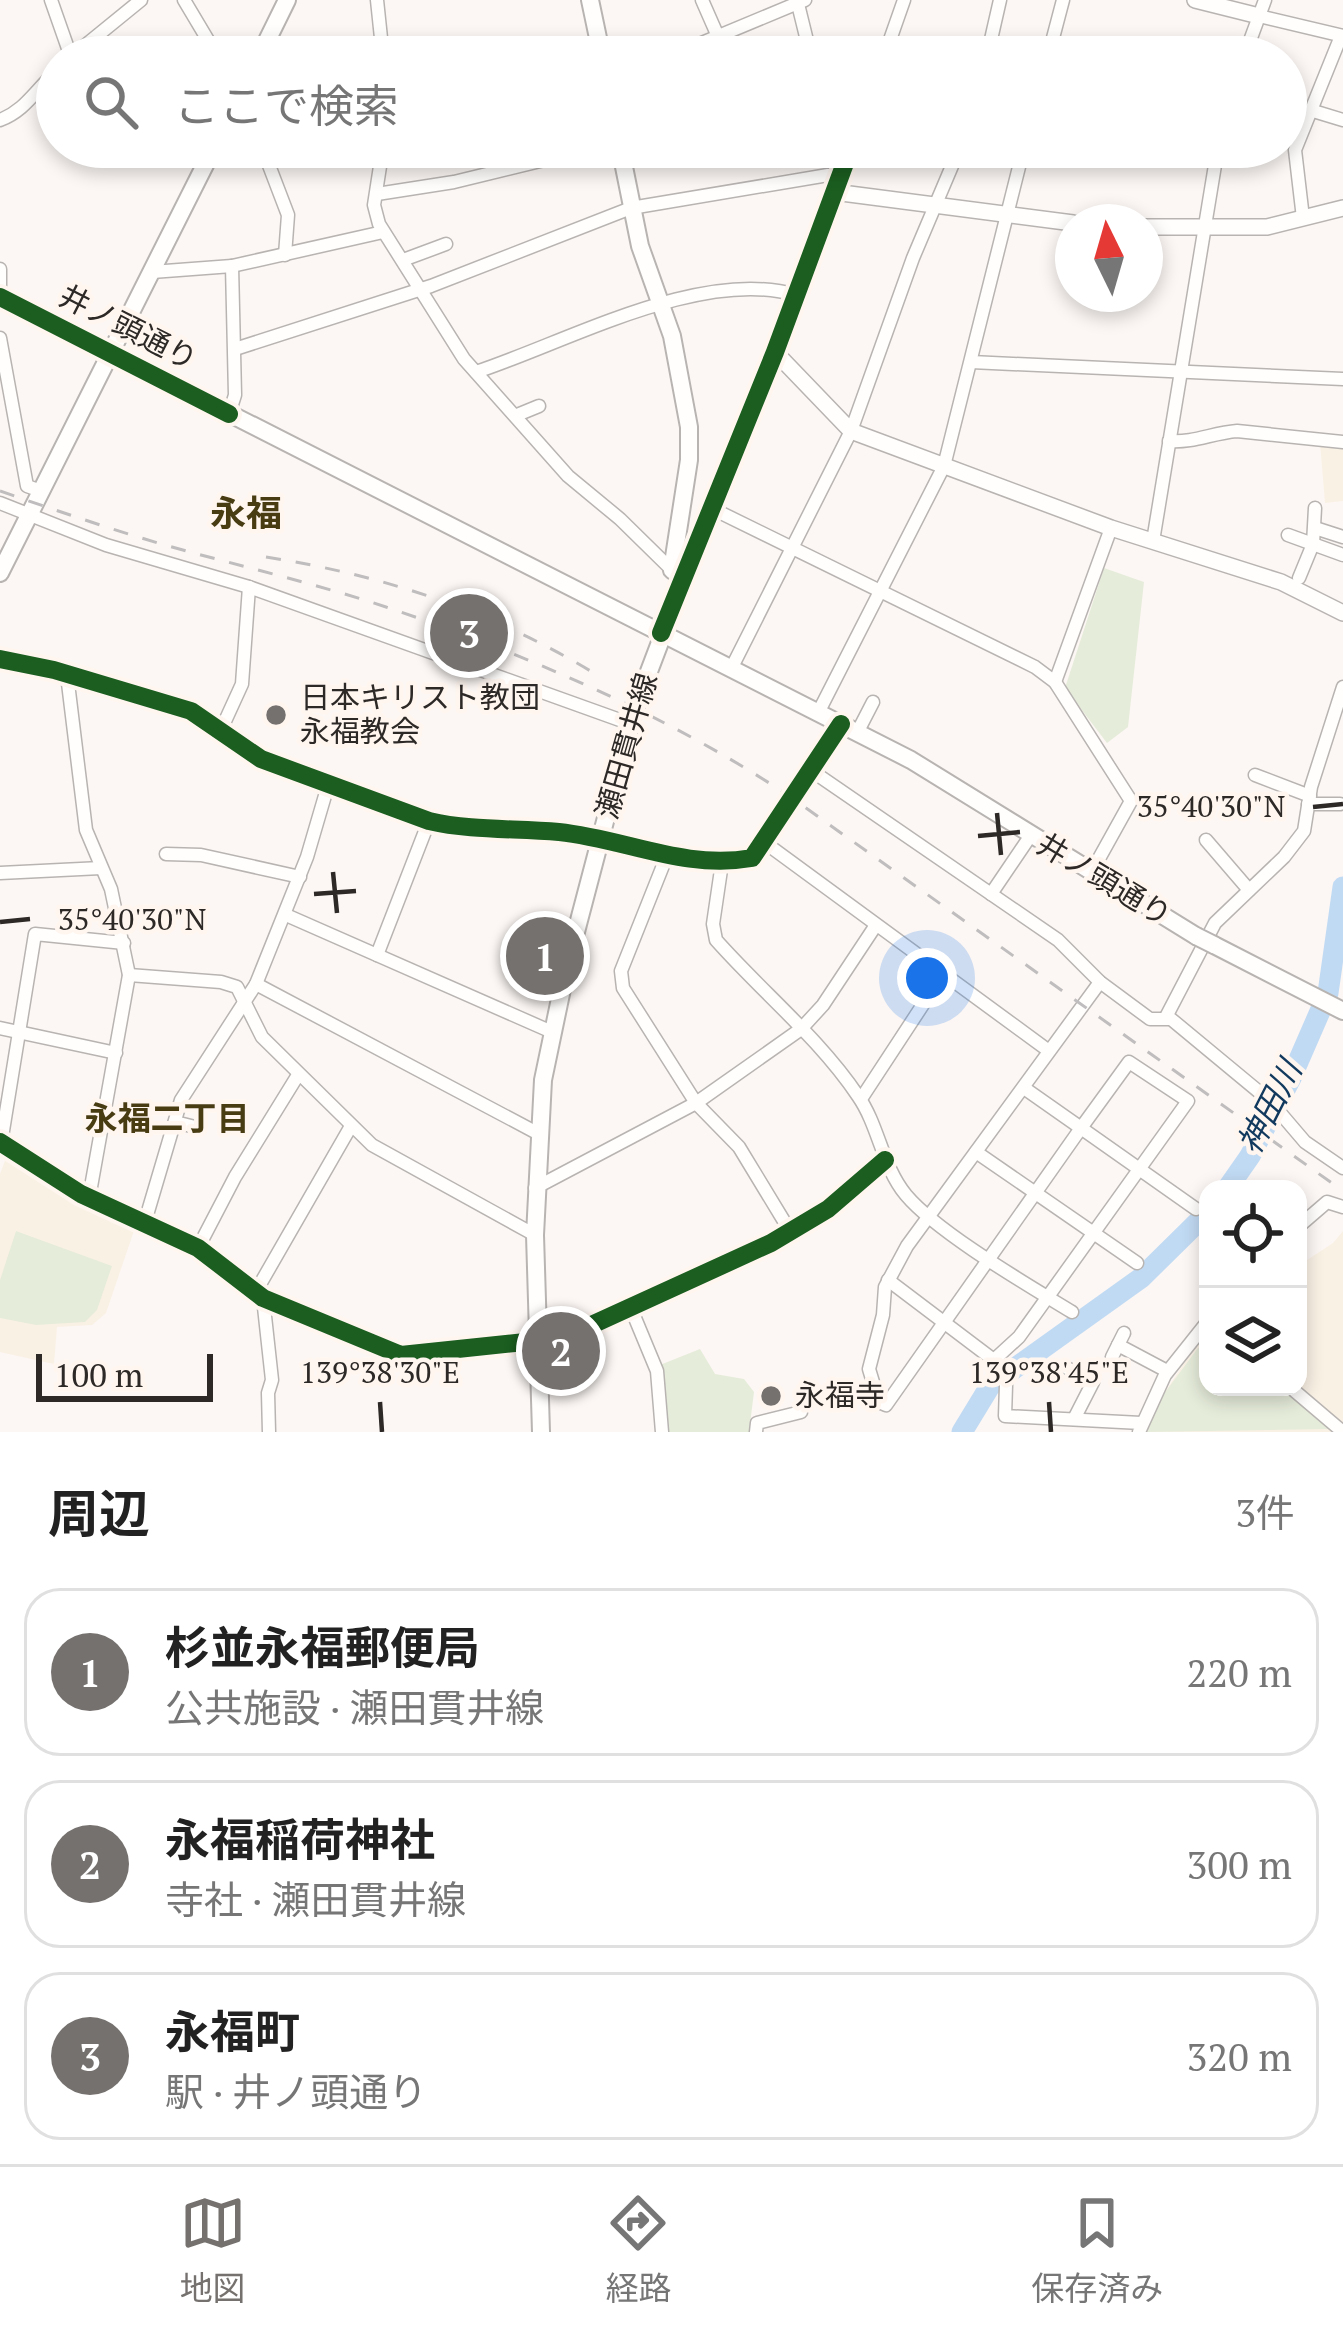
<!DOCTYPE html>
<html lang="ja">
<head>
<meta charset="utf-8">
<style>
	:root { --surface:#fff; --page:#f2f2f2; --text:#222; --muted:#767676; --line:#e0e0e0; --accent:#75716f }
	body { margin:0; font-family:"PT Serif","Noto Sans JP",serif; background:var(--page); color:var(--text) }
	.controls { position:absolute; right:36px; bottom:36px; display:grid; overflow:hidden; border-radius:24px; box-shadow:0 6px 18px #0003 }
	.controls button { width:108px; height:108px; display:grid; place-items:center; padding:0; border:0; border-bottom:3px solid var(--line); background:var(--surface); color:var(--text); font:60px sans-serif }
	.compass { position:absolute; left:1055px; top:204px; width:108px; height:108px; border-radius:50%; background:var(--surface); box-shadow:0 6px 18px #0003; rotate:355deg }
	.scale { position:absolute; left:36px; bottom:30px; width:177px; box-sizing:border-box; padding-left:12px; border:6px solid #2d2927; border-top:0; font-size:33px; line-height:42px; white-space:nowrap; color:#2d2927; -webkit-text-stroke:9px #fff6f0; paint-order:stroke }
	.you { position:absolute; left:927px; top:978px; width:42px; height:42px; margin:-30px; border:9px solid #fff; border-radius:50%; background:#1a73e8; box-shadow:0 0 0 18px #1a73e833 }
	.badge { display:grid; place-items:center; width:78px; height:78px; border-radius:50%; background:var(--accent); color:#fff; font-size:39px; font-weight:700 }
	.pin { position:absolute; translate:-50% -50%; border:6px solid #fff; box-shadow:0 3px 12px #0006 }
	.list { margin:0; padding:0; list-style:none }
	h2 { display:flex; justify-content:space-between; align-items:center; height:156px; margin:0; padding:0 48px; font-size:51px }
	h2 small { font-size:39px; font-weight:400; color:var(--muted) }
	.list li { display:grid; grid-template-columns:78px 1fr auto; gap:36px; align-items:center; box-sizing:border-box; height:168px; margin:0 24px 24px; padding:0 24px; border:3px solid var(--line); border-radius:36px }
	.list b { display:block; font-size:45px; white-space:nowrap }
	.list p { margin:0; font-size:39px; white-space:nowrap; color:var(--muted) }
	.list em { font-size:39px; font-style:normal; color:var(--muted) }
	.icon { flex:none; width:66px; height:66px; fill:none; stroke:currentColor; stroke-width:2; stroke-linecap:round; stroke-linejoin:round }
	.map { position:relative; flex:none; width:1343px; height:1432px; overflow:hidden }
	.search { position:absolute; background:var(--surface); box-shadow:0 6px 18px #0003; left:36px; right:36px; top:36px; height:132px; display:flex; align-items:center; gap:30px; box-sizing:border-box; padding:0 42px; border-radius:66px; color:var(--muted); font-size:45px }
	.sheet { height:732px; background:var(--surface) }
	nav { display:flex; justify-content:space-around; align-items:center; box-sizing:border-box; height:168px; border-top:3px solid var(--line); background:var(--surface); font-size:33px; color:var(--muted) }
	nav a { display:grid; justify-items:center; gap:6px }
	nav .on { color:var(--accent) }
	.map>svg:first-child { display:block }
</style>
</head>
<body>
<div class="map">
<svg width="1343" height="1432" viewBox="0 0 1343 1432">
	<rect width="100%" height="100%" fill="#fcf7f4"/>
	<g fill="#faf1e5">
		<polygon points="1320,443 1343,445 1343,501 1325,503"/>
		<polygon points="9,1150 137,1222 106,1313 92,1325 57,1327 54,1364 0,1352 0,1174"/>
		<polygon points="1343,1231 1343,1432 1147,1432 1163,1395 1208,1327 1208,1387 1298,1387 1298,1266 1333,1243"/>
	</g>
	<g fill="#e6ecda">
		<polygon points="1104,568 1144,582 1128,727 1107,743 1065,688"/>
		<polygon points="16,1231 112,1266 97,1310 85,1322 36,1325 0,1318 0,1280"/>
		<polygon points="1208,1347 1208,1387 1281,1387 1330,1429 1147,1432 1163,1395 1198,1348"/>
		<polygon points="700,1349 715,1374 744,1379 754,1392 749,1432 667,1432 660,1365"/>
	</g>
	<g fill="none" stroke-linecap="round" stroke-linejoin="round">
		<g stroke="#c1daf3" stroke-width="21">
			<polyline points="1227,1189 1250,1156 1291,1078 1328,993 1343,887"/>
			<polyline points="962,1432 990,1386 1141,1278 1208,1212"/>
		</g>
		<defs>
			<g id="minor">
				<polyline points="51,0 71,57"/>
				<polyline points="184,0 218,57"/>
				<polyline points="377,0 383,57"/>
				<polyline points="702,0 727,57"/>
				<polyline points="797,0 811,57"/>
				<polyline points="1259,16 1343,36"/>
				<polyline points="685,50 805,0"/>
				<polyline points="71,57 141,0"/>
				<polyline points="618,57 639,52"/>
				<polyline points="884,57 904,0"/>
				<polyline points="987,57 1000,0"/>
				<polyline points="1048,57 1063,0"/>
				<polyline points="1244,57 1265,0"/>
				<polyline points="1310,110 1343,120"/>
				<path d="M0,120C26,110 35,90 57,71"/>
				<polyline points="262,147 288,215 285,255"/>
				<polyline points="383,147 374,205 379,224 464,359 568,476 620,519 672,570"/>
				<polyline points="377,194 454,182 598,147"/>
				<polyline points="1303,218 1295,150 1341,36"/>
				<polyline points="403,260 446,244"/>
				<polyline points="0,269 0,294"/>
				<polyline points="152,272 232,266 383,232"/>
				<polyline points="0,338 27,486 41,491"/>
				<polyline points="235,349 431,286 631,208 828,175 840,177"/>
				<polyline points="971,362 1343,379"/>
				<path d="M476,372C567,342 702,267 796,295"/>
				<polyline points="229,414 235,395 232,266"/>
				<polyline points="517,415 539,406"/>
				<path d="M1169,441C1194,443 1212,433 1237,431L1343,442"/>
				<polyline points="0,503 106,545 249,587 631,724"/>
				<polyline points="713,509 1035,667 1055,682 1131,801 1091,873"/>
				<polyline points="1315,528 1343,537"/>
				<polyline points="1288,535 1343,555"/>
				<polyline points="1153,541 1218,147"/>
				<polyline points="1299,578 1313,544 1315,508"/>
				<polyline points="684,579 775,352 851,147"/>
				<path d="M0,659L54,670L191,711L261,759L429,821C472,831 514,828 559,832C626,839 684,870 752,858L841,724"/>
				<polyline points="731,669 851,431 913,258 960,147"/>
				<polyline points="67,675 86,830 111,889 129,975 89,1198"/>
				<polyline points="1055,682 1111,528"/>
				<polyline points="818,713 944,466 1024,147"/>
				<polyline points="221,730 242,684 249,587"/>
				<polyline points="857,733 873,702"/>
				<polyline points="812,771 1058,940 1100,982 1150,1019 1171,1019 1270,1101 1305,1142 1343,1168"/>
				<polyline points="1255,775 1310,796"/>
				<polyline points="1308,804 1340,804"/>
				<polyline points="1206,840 1249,890"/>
				<polyline points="764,842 1049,1051"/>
				<polyline points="166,854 201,855 300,877"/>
				<polyline points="666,858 621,971 623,988 696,1103 739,1147 790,1231"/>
				<path d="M722,863L713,924L716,940C762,992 819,1038 858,1096C879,1126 882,1166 906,1195C938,1233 1028,1285 1072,1312"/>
				<polyline points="0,873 101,868"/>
				<polyline points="991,894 1031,835"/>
				<polyline points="286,915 552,1032"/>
				<polyline points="377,955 429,821"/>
				<polyline points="129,975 221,982 237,987 262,1037 372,1145 535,1235"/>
				<polyline points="1100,982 907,1246 885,1287 883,1315 869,1369 879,1402 886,1405 1081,1128 1196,1209"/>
				<polyline points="256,984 539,1134"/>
				<polyline points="1166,1017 1215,923 1284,857 1304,831 1311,787 1343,687"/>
				<polyline points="0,1028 116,1053"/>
				<polyline points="861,1099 943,974"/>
				<polyline points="175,1122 199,1128"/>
				<polyline points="0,1142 81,1194 198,1248 263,1298 401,1355 563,1338 771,1243 828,1209 885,1160"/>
				<polyline points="1,1143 35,934 124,943"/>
				<polyline points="976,1152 1137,1263"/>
				<polyline points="535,1188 696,1103 801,1029 823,1005 876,925"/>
				<polyline points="144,1225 181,1100 256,984 307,857 329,782"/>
				<polyline points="1298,1227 1327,1202 1343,1207"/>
				<polyline points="198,1248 235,1177 298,1075"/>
				<polyline points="888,1280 999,1364 1006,1385 1005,1416 1141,1423"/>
				<polyline points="255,1293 351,1126"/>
				<polyline points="263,1298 272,1380 268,1393 269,1432"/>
				<polyline points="630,1306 657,1371 662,1432"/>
				<polyline points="1118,1345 1167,1371"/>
				<polyline points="1112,1357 1124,1333"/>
				<polyline points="995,1359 1019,1337 1188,1101 1129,1062 1081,1128 1024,1088"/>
				<polyline points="1067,1368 1093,1382 1074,1419"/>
				<polyline points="1290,1387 1343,1432"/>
				<polyline points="756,1432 757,1423 801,1412"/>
				<polyline points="1139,1432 1165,1375 1208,1321"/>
			</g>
			<g id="tertiary">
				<polyline points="1195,0 1259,16"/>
				<polyline points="834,192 1073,223"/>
				<polyline points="1145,227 1267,227 1343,208"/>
				<polyline points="775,352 851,431 1111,528 1281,582 1343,613"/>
			</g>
			<g id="secondary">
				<polyline points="590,0 602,57"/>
				<polyline points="259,57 287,0"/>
				<polyline points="0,297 911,760 1196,936"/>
				<polyline points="0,573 214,147"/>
				<polyline points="1214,945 1343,1011"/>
				<polyline points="541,1432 535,1235 543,1080 566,970 634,711 684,579 672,570 689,460 689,427 672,336 640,246 620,147"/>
			</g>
		</defs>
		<use href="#minor" stroke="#b8b4b2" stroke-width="15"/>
		<use href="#tertiary" stroke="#b8b4b2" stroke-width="18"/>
		<use href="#secondary" stroke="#b8b4b2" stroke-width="20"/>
		<use href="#minor" stroke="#fffefd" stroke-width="12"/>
		<use href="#tertiary" stroke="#fffefd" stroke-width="15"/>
		<use href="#secondary" stroke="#fffefd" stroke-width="16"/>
		<g stroke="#bfbdbd" stroke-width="3" stroke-dasharray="15 15" stroke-linecap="butt">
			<path d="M0,491C55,510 110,529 165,545C239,566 314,583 386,607C523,653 672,717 792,798L1343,1191"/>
			<path d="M266,557C388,576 497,613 602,678"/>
		</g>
		<defs>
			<polyline id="secondary-bridge" points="1196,936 1214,945"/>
		</defs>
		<use href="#secondary-bridge" stroke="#b8b4b2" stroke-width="20" stroke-linecap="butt"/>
		<use href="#secondary-bridge" stroke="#fffefd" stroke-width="16"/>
		<defs>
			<g id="cycleway">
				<polyline points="0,297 229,414"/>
				<polyline points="661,633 775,352 851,147"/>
				<path d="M0,659L54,670L191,711L261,759L429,821C472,831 514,828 559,832C626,839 684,870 752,858L841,724"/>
				<polyline points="0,1142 81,1194 198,1248 263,1298 401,1355 563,1338 771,1243 828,1209 885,1160"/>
			</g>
		</defs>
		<use href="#cycleway" stroke="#fff6f0" stroke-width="26"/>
		<use href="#cycleway" stroke="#1b5e20" stroke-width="18"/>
	</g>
	<path fill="none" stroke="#2d2927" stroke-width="4.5" d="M1313,807L1343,804M997,813L1001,855M978,836L1020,832M333,872L337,913M314,894L356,891M0,922L30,919M380,1402L382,1432M1049,1402L1051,1432"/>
	<g fill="#75716f" stroke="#fff6f0" stroke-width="4.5">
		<circle cx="276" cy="715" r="12"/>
		<circle cx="771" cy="1396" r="12"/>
	</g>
	<g text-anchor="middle" stroke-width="9" stroke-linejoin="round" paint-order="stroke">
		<g font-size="30" fill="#2d2927" stroke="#fff6f0">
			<text transform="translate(128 328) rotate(27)" y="10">井ノ頭通り</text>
			<text transform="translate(627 746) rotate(-74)" y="10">瀬田貫井線</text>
			<text transform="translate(1104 880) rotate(31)" y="10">井ノ頭通り</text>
		</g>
		<g font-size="30" fill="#2d2927" stroke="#fff6f0" text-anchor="start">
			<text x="300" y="708">日本キリスト教団<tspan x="300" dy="34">永福教会</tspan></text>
			<text x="795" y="1406">永福寺</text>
		</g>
		<g font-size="33" font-style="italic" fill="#113a5e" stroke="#fff6f0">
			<text transform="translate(1269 1107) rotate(-63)" y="12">神田川</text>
		</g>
		<g font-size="33" font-weight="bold" fill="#483c13" stroke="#fff6f0">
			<text x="167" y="1130">永福二丁目</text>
		</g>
		<g font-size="36" font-weight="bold" fill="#483c13" stroke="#fff6f0">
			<text x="246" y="526">永福</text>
		</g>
	</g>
	<g font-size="30" text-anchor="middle" fill="#2d2927" stroke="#fff6f0" stroke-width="9" stroke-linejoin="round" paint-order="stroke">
		<text x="1211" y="817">35°40'30"N</text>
		<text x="132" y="930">35°40'30"N</text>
		<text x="380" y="1383">139°38'30"E</text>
		<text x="1049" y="1383">139°38'45"E</text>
	</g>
</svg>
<div class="controls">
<button><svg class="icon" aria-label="locate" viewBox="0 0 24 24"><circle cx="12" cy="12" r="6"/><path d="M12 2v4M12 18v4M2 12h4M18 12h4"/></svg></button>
<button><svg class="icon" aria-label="layers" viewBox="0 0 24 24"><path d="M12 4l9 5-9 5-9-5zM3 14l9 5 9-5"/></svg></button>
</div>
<svg class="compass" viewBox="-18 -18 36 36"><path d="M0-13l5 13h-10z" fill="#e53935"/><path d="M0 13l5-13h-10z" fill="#767676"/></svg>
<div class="scale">100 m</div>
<div class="you"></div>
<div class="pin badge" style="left:545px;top:956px">1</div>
<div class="pin badge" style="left:561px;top:1351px">2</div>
<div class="pin badge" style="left:469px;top:633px">3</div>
<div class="search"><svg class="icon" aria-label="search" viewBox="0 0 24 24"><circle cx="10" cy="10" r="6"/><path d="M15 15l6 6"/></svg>ここで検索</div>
</div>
<section class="sheet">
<h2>周辺<small>3件</small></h2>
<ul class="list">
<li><span class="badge">1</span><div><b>杉並永福郵便局</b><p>公共施設 · 瀬田貫井線</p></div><em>220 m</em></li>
<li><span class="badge">2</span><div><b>永福稲荷神社</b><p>寺社 · 瀬田貫井線</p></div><em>300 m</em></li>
<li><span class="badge">3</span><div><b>永福町</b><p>駅 · 井ノ頭通り</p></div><em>320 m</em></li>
</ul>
</section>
<nav>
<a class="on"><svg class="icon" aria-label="map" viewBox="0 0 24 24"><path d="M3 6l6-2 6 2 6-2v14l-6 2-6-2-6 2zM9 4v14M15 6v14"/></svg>地図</a>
<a><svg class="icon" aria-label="directions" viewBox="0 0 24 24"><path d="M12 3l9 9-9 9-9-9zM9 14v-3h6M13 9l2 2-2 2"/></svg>経路</a>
<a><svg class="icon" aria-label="saved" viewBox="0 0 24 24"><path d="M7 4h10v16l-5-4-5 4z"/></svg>保存済み</a>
</nav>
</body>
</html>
